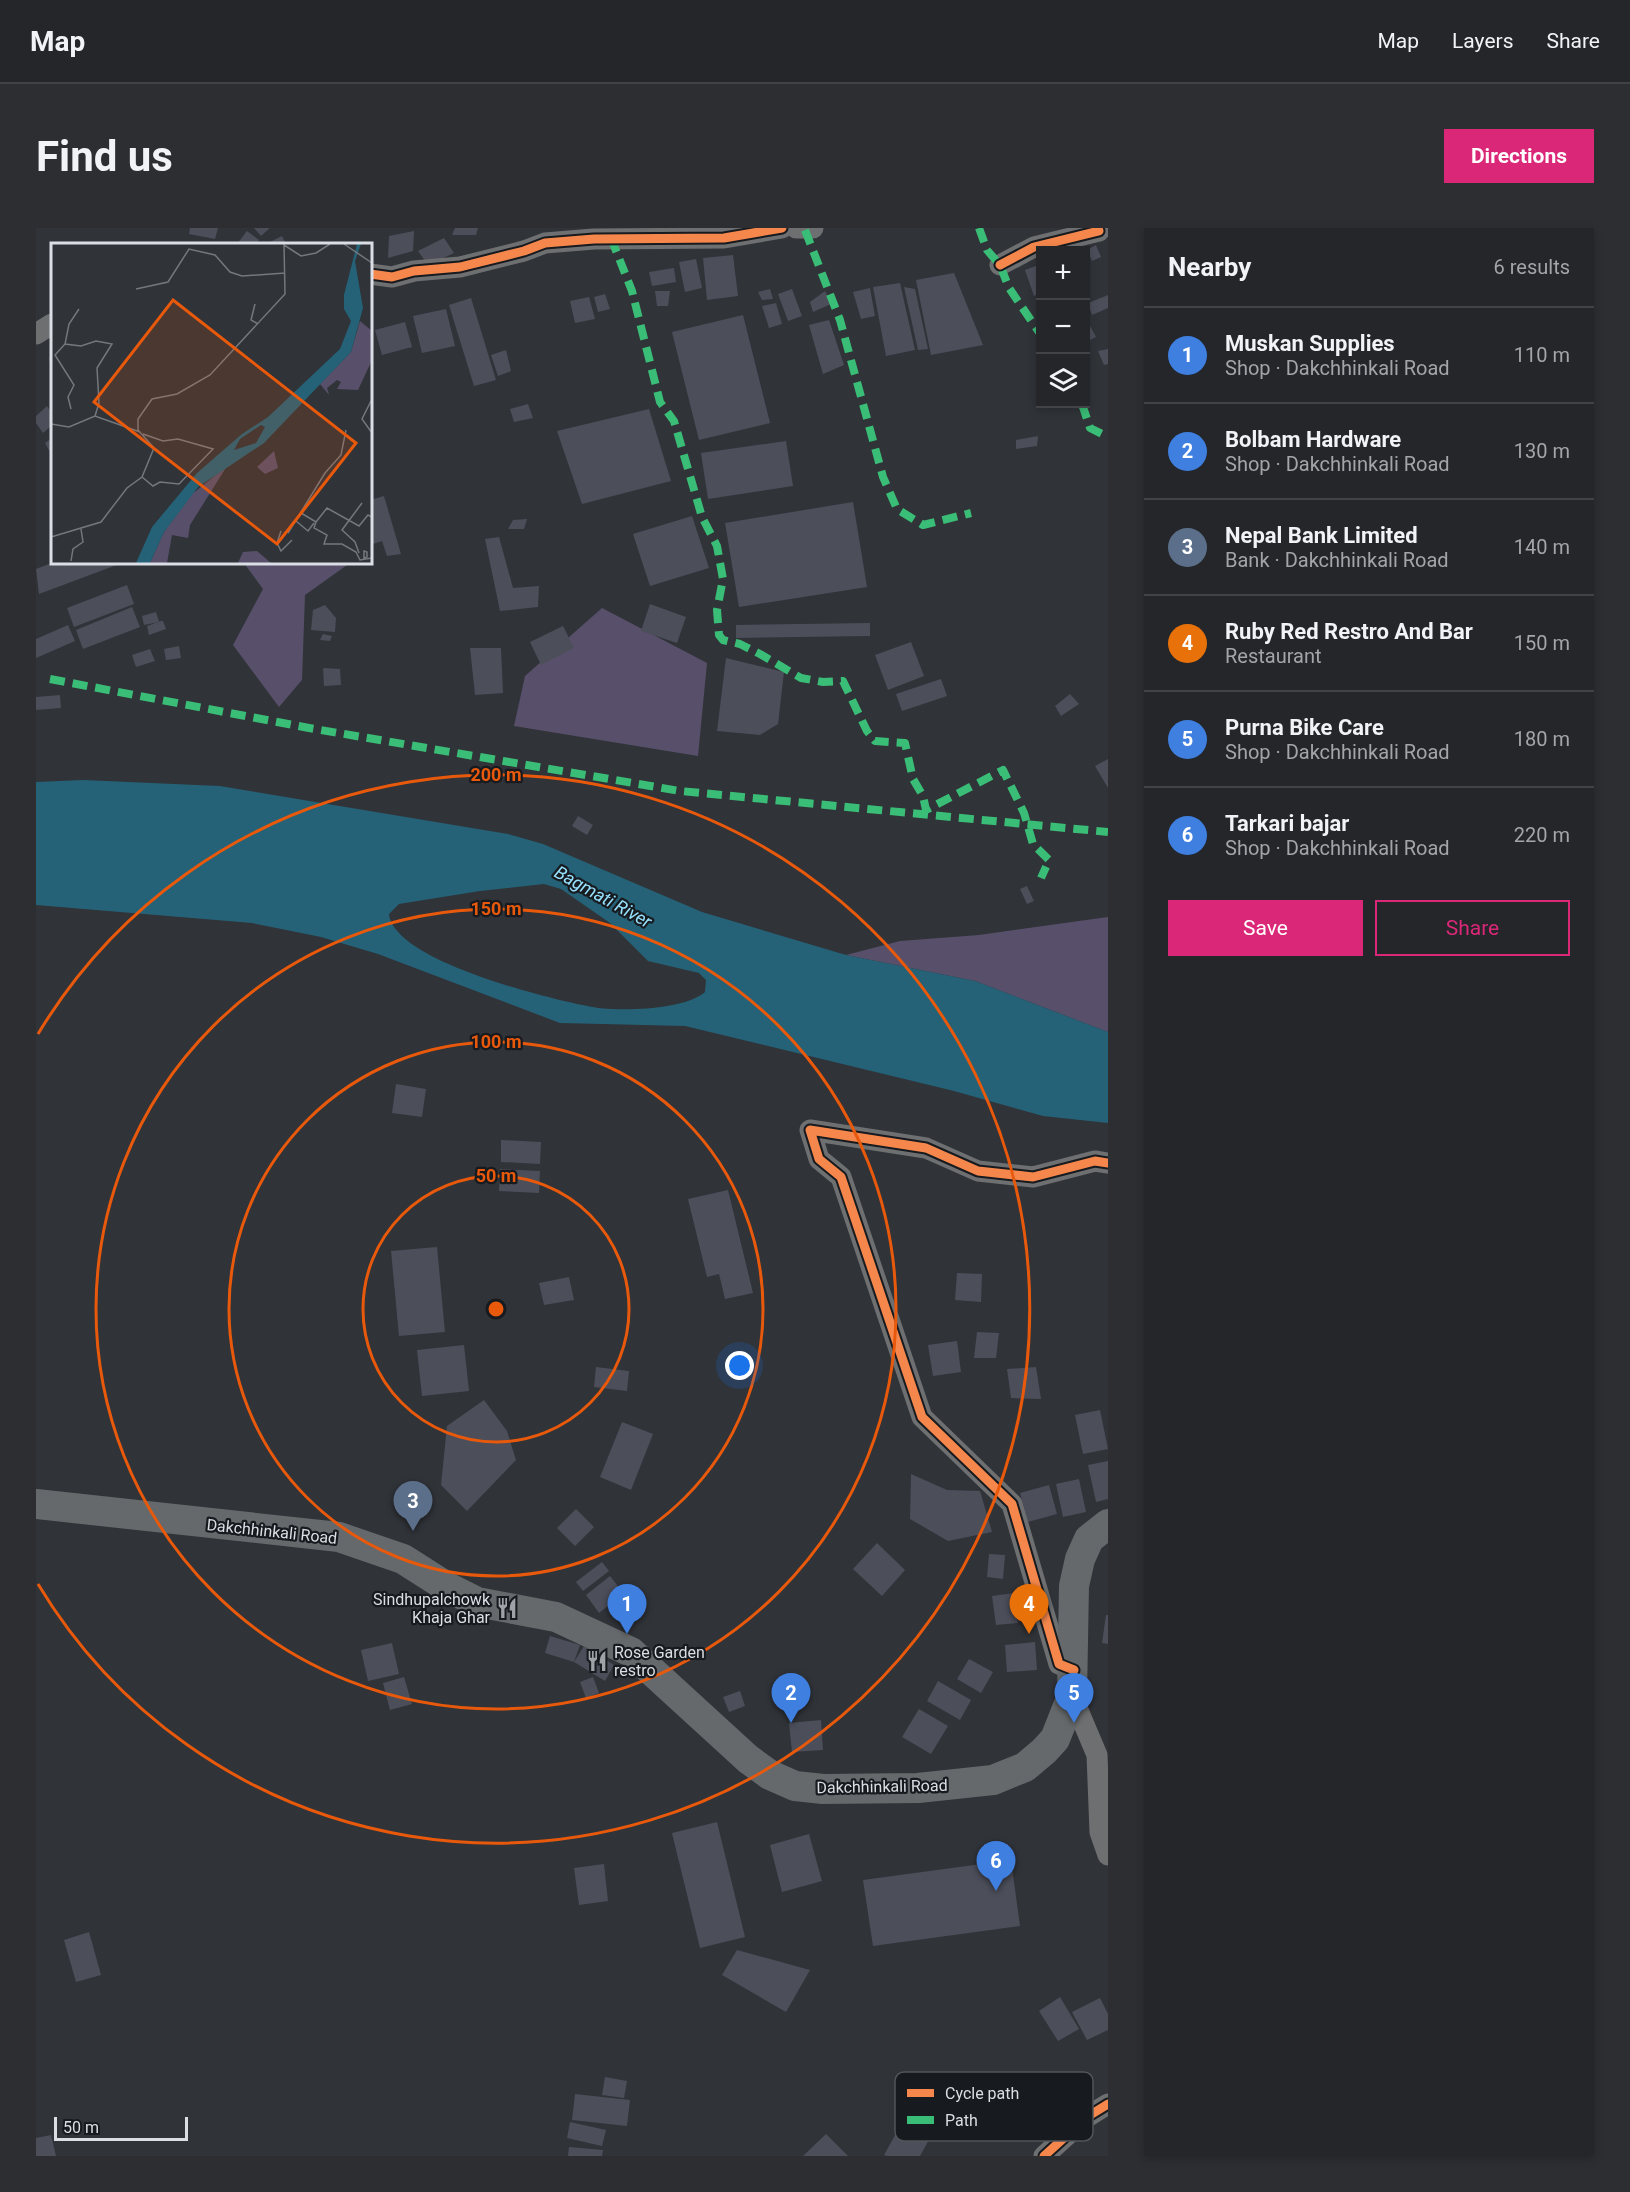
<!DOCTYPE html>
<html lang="en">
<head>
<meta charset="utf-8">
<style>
	:root { --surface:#24262a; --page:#2c2e32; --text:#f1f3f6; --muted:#a3a5a8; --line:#414347; --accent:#db2777 }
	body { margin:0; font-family:Roboto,sans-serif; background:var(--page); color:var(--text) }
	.controls { position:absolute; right:18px; top:18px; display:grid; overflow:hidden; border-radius:0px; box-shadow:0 3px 9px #0003 }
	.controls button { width:54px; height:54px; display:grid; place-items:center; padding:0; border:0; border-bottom:2px solid var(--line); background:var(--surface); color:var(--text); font:30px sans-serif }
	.scale { position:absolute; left:18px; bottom:15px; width:134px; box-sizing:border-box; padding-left:6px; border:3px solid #dbdfe5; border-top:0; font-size:16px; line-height:21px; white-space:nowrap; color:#dbdfe5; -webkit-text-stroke:4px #171a1e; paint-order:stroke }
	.you { position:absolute; left:704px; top:1138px; width:21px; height:21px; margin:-15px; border:4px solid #fff; border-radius:50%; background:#1a73e8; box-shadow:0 0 0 9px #1a73e833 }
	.badge { display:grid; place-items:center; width:39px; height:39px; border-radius:50%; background:var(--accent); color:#fff; font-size:20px; font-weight:700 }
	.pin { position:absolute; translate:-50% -50px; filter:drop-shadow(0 2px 3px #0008) }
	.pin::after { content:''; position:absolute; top:32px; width:21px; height:18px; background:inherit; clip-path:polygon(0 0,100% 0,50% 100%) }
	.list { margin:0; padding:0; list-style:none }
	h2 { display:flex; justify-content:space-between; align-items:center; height:78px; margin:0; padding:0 24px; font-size:26px }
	h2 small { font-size:20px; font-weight:400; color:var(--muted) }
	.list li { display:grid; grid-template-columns:39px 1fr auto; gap:18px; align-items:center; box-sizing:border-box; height:96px; padding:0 24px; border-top:2px solid var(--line) }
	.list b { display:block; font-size:22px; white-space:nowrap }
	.list p { margin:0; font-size:20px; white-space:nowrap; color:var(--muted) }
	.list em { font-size:20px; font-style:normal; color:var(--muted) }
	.actions { display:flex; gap:12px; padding:18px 24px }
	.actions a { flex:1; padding:14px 0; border:2px solid var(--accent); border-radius:0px; text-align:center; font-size:21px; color:var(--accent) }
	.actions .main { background:var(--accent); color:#fff }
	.icon { flex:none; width:33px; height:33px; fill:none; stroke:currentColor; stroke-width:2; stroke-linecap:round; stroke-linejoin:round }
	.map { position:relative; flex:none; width:1072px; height:1928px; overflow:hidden; border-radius:0px }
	header { display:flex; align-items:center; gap:36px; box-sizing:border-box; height:84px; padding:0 30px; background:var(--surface); border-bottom:2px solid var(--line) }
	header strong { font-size:28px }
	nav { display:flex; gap:33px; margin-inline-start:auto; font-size:21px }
	.intro { display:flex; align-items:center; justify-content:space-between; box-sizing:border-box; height:144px; padding:0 36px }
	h1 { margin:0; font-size:42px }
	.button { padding:15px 27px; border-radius:0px; background:var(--accent); color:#fff; font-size:21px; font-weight:700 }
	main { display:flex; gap:36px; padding:0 36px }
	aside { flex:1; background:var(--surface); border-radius:0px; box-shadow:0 3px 9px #0003 }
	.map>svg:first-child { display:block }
</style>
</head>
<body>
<header>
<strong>Map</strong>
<nav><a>Map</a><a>Layers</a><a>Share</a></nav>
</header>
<div class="intro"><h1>Find us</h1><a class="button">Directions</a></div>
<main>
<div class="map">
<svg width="1072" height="1928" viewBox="0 0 1072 1928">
	<rect width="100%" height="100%" fill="#303338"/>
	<g fill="#58506b">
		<polygon points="295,334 311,337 269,367 266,452 243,479 197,417 227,361 208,335"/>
		<polygon points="566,380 671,435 662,528 478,498 489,448"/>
		<polygon points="1072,689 1072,804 939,753 810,727 864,713 943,707"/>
	</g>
	<path fill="#256277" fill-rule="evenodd" d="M47,552L184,558L472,606L507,616L666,684L810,727L939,753L1072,804V895L1007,888L918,863L649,798L524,795L342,726L285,709L216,695L0,677V554ZM508,656L525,661L574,695L612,733L663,745L670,752L669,764C648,782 589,783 562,780C520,773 358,734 353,686L363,676L444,663Z"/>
	<g fill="#4c4e5a">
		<polygon points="154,0 182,0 179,11 153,6"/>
		<polygon points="218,0 234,0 225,8"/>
		<polygon points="419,0 442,0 440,7 416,7"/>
		<polygon points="211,3 223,12 220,16 201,16"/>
		<polygon points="378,3 377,23 352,30 353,8"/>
		<polygon points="246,8 250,16 233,16 232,15"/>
		<polygon points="408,10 418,25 392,37 382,23"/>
		<polygon points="1060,17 1065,29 1056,33 1051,22"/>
		<polygon points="697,27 702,68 671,72 667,30"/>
		<polygon points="660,31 666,60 649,64 643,34"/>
		<polygon points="1005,36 1005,65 998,68 989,42"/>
		<polygon points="638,40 640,54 616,58 613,44"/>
		<polygon points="918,45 947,117 895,127 880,52"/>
		<polygon points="864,55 879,122 850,128 837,59"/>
		<polygon points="868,59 879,61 892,121 882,122"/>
		<polygon points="834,60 839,88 825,91 817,64"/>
		<polygon points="734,61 737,71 726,72 722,64"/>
		<polygon points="756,61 766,88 752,93 742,66"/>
		<polygon points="619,63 634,63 632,78 621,78"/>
		<polygon points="789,63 795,76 777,84 774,74"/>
		<polygon points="569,66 574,81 562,84 558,69"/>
		<polygon points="1072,67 1072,80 1056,87 1052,75"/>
		<polygon points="553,69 559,91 539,95 534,73"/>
		<polygon points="435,70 460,152 438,158 413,77"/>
		<polygon points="740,75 746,96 733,100 726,78"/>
		<polygon points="410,81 419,118 386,125 377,88"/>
		<polygon points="707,87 734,195 663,212 636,104"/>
		<polygon points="793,92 808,137 787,146 773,97"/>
		<polygon points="1051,92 1060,109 1050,114 1050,93"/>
		<polygon points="369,94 376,119 346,127 339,102"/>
		<polygon points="1072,121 1072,136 1068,137 1062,123"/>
		<polygon points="470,122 475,143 462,148 455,127"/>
		<polygon points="16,128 16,144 15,144 13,129"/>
		<polygon points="492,176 497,190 478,194 474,181"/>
		<polygon points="11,178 16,185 16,197 7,205 0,195 0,188"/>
		<polygon points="613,181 635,253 546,276 521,203"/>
		<polygon points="1002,208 1001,218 980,221 980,212"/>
		<polygon points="16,210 16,228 9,215"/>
		<polygon points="750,213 757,258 672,271 665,225"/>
		<polygon points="348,268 365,326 351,328 346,313 334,317 334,272"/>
		<polygon points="817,274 831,359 703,379 689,295"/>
		<polygon points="656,288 673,340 614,358 597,306"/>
		<polygon points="491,291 488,301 472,301 477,292"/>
		<polygon points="463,309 477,360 503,358 502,379 464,383 449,311"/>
		<polygon points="18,334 86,334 86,335 3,366 0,341"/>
		<polygon points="91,357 98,376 38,399 31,380"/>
		<polygon points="614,376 650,389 641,415 605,403"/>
		<polygon points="289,377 300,390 299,404 275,402 277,382"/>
		<polygon points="96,379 104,399 47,421 40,402"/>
		<polygon points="120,384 123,394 108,397 106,388"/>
		<polygon points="125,393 127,393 130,401 113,407 111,398"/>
		<polygon points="834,395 834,408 700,410 700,397"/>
		<polygon points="32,397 39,413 0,430 0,411"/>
		<polygon points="527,398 538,420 505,437 494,414"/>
		<polygon points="287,406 296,408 294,413 284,412"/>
		<polygon points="875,414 888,448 852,462 839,427"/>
		<polygon points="143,418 145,430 130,432 128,421"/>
		<polygon points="434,420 465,420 467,465 439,467"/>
		<polygon points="114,421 119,433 100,439 96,427"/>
		<polygon points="690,430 748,444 742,496 724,507 681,503"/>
		<polygon points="287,440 304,441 305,457 288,458"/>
		<polygon points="905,451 911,468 866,483 860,466"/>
		<polygon points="1034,466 1043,476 1025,488 1019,478"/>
		<polygon points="24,467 25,480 0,482 0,469"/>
		<polygon points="1072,531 1072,560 1059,538"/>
		<polygon points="542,588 557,597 551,607 536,598"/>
		<polygon points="991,658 998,673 991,676 984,661"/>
		<polygon points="360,856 390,861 386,889 356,885"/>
		<polygon points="465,912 505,914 504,936 465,934"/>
		<polygon points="464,941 504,943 503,965 463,963"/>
		<polygon points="692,962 717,1065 689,1071 683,1046 671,1049 652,971"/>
		<polygon points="401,1019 409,1104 363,1108 355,1023"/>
		<polygon points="921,1045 946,1046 945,1074 919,1072"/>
		<polygon points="533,1049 538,1072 508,1077 503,1055"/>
		<polygon points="941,1104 963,1105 960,1130 938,1130"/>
		<polygon points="921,1113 925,1144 897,1148 892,1117"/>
		<polygon points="428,1117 433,1163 386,1168 381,1122"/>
		<polygon points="560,1139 593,1143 591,1163 558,1159"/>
		<polygon points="1000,1139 1005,1171 975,1170 971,1141"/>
		<polygon points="448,1172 471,1203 480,1232 431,1283 405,1257 411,1198"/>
		<polygon points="1064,1182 1072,1221 1047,1226 1039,1187"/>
		<polygon points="586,1194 617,1206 595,1262 564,1249"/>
		<polygon points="1072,1233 1072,1271 1060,1274 1052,1237"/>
		<polygon points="875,1246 911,1262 944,1263 956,1304 912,1313 874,1291"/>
		<polygon points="1043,1251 1050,1284 1027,1289 1020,1256"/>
		<polygon points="1013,1257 1021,1286 992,1294 984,1265"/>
		<polygon points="540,1281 558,1299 539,1318 521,1300"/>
		<polygon points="841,1315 869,1342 846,1368 817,1341"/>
		<polygon points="953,1326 969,1327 967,1351 951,1349"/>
		<polygon points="566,1334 573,1343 547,1363 540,1354"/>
		<polygon points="574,1348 588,1366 563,1385 550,1367"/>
		<polygon points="978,1365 982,1395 960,1397 956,1368"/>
		<polygon points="1070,1387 1072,1387 1072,1416 1066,1415"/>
		<polygon points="514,1408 544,1417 538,1434 509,1425"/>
		<polygon points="999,1414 1001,1442 971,1444 969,1417"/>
		<polygon points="356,1415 363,1446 332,1453 325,1422"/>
		<polygon points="548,1418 578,1437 569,1453 538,1434"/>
		<polygon points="933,1431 957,1444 945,1465 921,1451"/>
		<polygon points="368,1449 376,1476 354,1482 347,1455"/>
		<polygon points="557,1449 563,1465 550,1470 544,1454"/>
		<polygon points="902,1453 935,1472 924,1492 891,1473"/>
		<polygon points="704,1463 709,1478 693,1484 687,1469"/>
		<polygon points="883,1481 912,1498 895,1526 866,1509"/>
		<polygon points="785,1492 787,1522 756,1524 753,1495"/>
		<polygon points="681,1594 709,1709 664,1720 636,1605"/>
		<polygon points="773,1606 786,1653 746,1664 734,1617"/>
		<polygon points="975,1632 984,1698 837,1718 827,1652"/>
		<polygon points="568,1636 572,1673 543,1677 538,1640"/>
		<polygon points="53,1704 65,1747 40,1754 28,1712"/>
		<polygon points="701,1722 774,1742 750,1784 686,1747"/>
		<polygon points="1024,1769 1043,1801 1022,1813 1003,1783"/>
		<polygon points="1064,1770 1072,1786 1072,1802 1051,1812 1036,1784"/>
		<polygon points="569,1849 591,1853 588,1870 566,1867"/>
		<polygon points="539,1866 594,1872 591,1898 536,1892"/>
		<polygon points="867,1893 895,1908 884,1928 851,1928 848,1927"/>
		<polygon points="534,1894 570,1902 566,1918 531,1910"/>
		<polygon points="790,1906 812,1928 767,1928"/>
		<polygon points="15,1907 20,1928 0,1928 0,1910"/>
		<polygon points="533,1919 567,1922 566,1928 532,1928"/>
	</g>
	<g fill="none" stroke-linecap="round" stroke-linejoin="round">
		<g stroke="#6d6f71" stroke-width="21">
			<polyline points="760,0 777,0"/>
			<polyline points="964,37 998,19 1063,3 1062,0"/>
			<polyline points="334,46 356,49 378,43 424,39 488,23 509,15 558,11 688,10 746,0"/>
			<polyline points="0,106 16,96"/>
			<polyline points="1038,1442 1023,1436 976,1276 886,1189 805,949 783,931 774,902 890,920 942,943 997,949 1059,933 1072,935"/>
			<polyline points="1036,1468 1061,1527 1064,1604 1072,1627"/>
			<polyline points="1008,1928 1051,1889 1072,1876"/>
		</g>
		<polyline stroke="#66696b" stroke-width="30" points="0,1276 303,1309 367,1331 411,1359 441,1374 520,1389 595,1424 712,1531 734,1547 759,1558 787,1561 882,1560 957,1552 989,1539 1008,1523 1019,1511 1036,1468 1038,1358 1044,1331 1053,1311 1072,1296"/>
		<g stroke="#3abd76" stroke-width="8" stroke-dasharray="15 8" stroke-linecap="butt">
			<polyline points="943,0 951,22 964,37 973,60 1005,107"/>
			<polyline points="769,2 804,92 847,249 861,281 887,297 935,285"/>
			<polyline points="575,10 596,63 624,174 638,193 666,289 681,318 687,351 681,382 683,407 687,412 704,416 724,426 765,450 787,454 807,453 831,503 839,513 869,515 877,551 887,568 890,582 967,542 988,585 997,616 1013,632 1005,650"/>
			<polyline points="1046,176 1054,200 1072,209"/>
			<polyline points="14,451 273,500 644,563 1072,604"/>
		</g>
		<defs>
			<g id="cycleway">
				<polyline points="964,37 998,19 1063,3 1062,0"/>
				<polyline points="334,46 356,49 378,43 424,39 488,23 509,15 558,11 688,10 746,0"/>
				<polyline points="1038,1442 1023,1436 976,1276 886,1189 805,949 783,931 774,902 890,920 942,943 997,949 1059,933 1072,935"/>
				<polyline points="1008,1928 1051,1889 1072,1876"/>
			</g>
		</defs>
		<use href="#cycleway" stroke="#171a1e" stroke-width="13"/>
		<use href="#cycleway" stroke="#f5874c" stroke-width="9"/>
	</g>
	<g fill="none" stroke="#e8590c" stroke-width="3">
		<circle cx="460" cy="1081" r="133"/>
		<circle cx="460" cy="1081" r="267"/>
		<circle cx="460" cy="1081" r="400"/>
		<path d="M2 806A534 534 0 1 1 2 1356"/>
	</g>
	<defs>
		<symbol id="restaurant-bare" viewBox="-9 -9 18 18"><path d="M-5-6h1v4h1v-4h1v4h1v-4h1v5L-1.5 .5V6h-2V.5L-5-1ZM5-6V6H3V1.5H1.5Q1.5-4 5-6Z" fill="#9fa3a8" stroke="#171a1e" stroke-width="2.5" paint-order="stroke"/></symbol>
	</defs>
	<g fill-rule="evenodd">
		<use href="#restaurant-bare" x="456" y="1365" width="30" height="30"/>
		<use href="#restaurant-bare" x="546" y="1418" width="30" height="30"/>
	</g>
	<g text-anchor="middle" stroke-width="4.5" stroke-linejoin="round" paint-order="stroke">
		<g font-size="16" fill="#dbdfe5" stroke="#171a1e">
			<text transform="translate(236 1303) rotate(6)" y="6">Dakchhinkali Road</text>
			<text transform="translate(846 1558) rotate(-1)" y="6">Dakchhinkali Road</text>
		</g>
		<g font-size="16" fill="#dbdfe5" stroke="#171a1e" text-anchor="end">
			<text x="454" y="1377">Sindhupalchowk<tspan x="454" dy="18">Khaja Ghar</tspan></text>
			<text x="578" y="1430" text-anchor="start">Rose Garden<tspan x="578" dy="18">restro</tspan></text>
		</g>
		<g font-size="18" font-style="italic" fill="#96e1fe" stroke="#171a1e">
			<text transform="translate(567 669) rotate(29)" y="6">Bagmati River</text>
		</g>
	</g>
	<g transform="translate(15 15)">
		<rect width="321" height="321" fill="#303338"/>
		<path d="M309,78L321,88V117L307,147L286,146L290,139L286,137L276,145L278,152L269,141L300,109ZM223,208L227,225L214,231L206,224ZM176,223L139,282L137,295L121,292L116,320H99L113,289L141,251ZM206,308L220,320H187L192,309Z" fill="#58506b"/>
		<path d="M306,1H310L304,18L312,65L300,109L213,200L147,244L113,289L99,320H85L101,284L146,230L191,191L217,174L289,106L300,78L293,66V52ZM210,182L214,184L205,200L183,207L189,196Z" fill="#256277" fill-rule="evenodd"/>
		<path fill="none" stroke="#74787d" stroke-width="1.5" d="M293,1L321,20M233,2L250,13L265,10L279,1M85,46L117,39L138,6L164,12L179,29L191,33L234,30M204,61L200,77L207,81M28,66L18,81L14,101L30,103L45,98L61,101L46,125L48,160L44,173M14,101L4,112L23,142L17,154L20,166M321,156L311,176L321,190M0,181L18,184L44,173L89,189M91,234L102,243L109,239L128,241L162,206L127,196L112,198L92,191M250,270L265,279L276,265L308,283L317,272L321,274M245,278L257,288L263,280M265,279L263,285L276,292L273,301H291L305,309L309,317L321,315M230,288L226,300L230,308L241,297M237,290L274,230L290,212L295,187M0,294L50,279L76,245L91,234L103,205L87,187V176L101,156L126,151L159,132L234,51L233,1M313,308L316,309V314L313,315ZM308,310L304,299L291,287L311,260M20,318L22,306L32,299L30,286"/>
		<path fill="#e8590c" fill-opacity="0.15" stroke="#e8590c" stroke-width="3" d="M122,57L305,200L226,301L43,159Z"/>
		<rect width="321" height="321" fill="none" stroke="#dbdfe5" stroke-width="3"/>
	</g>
	<rect x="859" y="1844" width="198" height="69" rx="9" fill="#171a1e" stroke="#52555a" stroke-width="1.5"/>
	<rect x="871" y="1861" width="27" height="8" fill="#f5874c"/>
	<rect x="871" y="1888" width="27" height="8" fill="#3abd76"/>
	<g font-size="16" fill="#dbdfe5">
		<text x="909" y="1871">Cycle path</text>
		<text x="909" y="1898">Path</text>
	</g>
	<circle cx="460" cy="1081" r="9" fill="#e8590c" stroke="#171a1e" stroke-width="3"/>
	<g font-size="18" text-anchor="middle" font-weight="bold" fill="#e8590c" stroke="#171a1e" stroke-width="4.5" stroke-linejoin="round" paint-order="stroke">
		<text x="460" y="553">200 m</text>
		<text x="460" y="687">150 m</text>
		<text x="460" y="820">100 m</text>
		<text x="460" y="954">50 m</text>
	</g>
</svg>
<div class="controls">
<button>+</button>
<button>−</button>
<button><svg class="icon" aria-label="layers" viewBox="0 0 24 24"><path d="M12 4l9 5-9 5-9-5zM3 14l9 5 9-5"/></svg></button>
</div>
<div class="scale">50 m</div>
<div class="you"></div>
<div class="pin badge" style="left:591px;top:1406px;background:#3f7fe0">1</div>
<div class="pin badge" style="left:755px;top:1495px;background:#3f7fe0">2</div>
<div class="pin badge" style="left:377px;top:1303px;background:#5c6f8a">3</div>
<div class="pin badge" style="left:993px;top:1406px;background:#e8710a">4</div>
<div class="pin badge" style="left:1038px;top:1495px;background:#3f7fe0">5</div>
<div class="pin badge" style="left:960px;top:1663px;background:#3f7fe0">6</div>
</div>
<aside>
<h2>Nearby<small>6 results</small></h2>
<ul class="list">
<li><span class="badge" style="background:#3f7fe0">1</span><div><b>Muskan Supplies</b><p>Shop · Dakchhinkali Road</p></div><em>110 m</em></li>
<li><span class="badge" style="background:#3f7fe0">2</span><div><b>Bolbam Hardware</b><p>Shop · Dakchhinkali Road</p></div><em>130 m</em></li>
<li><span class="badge" style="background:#5c6f8a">3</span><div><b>Nepal Bank Limited</b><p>Bank · Dakchhinkali Road</p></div><em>140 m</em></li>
<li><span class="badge" style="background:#e8710a">4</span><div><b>Ruby Red Restro And Bar</b><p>Restaurant</p></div><em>150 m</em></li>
<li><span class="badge" style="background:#3f7fe0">5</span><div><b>Purna Bike Care</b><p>Shop · Dakchhinkali Road</p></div><em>180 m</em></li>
<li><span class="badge" style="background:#3f7fe0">6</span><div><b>Tarkari bajar</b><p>Shop · Dakchhinkali Road</p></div><em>220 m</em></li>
</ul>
<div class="actions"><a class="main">Save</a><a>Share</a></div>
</aside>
</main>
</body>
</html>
